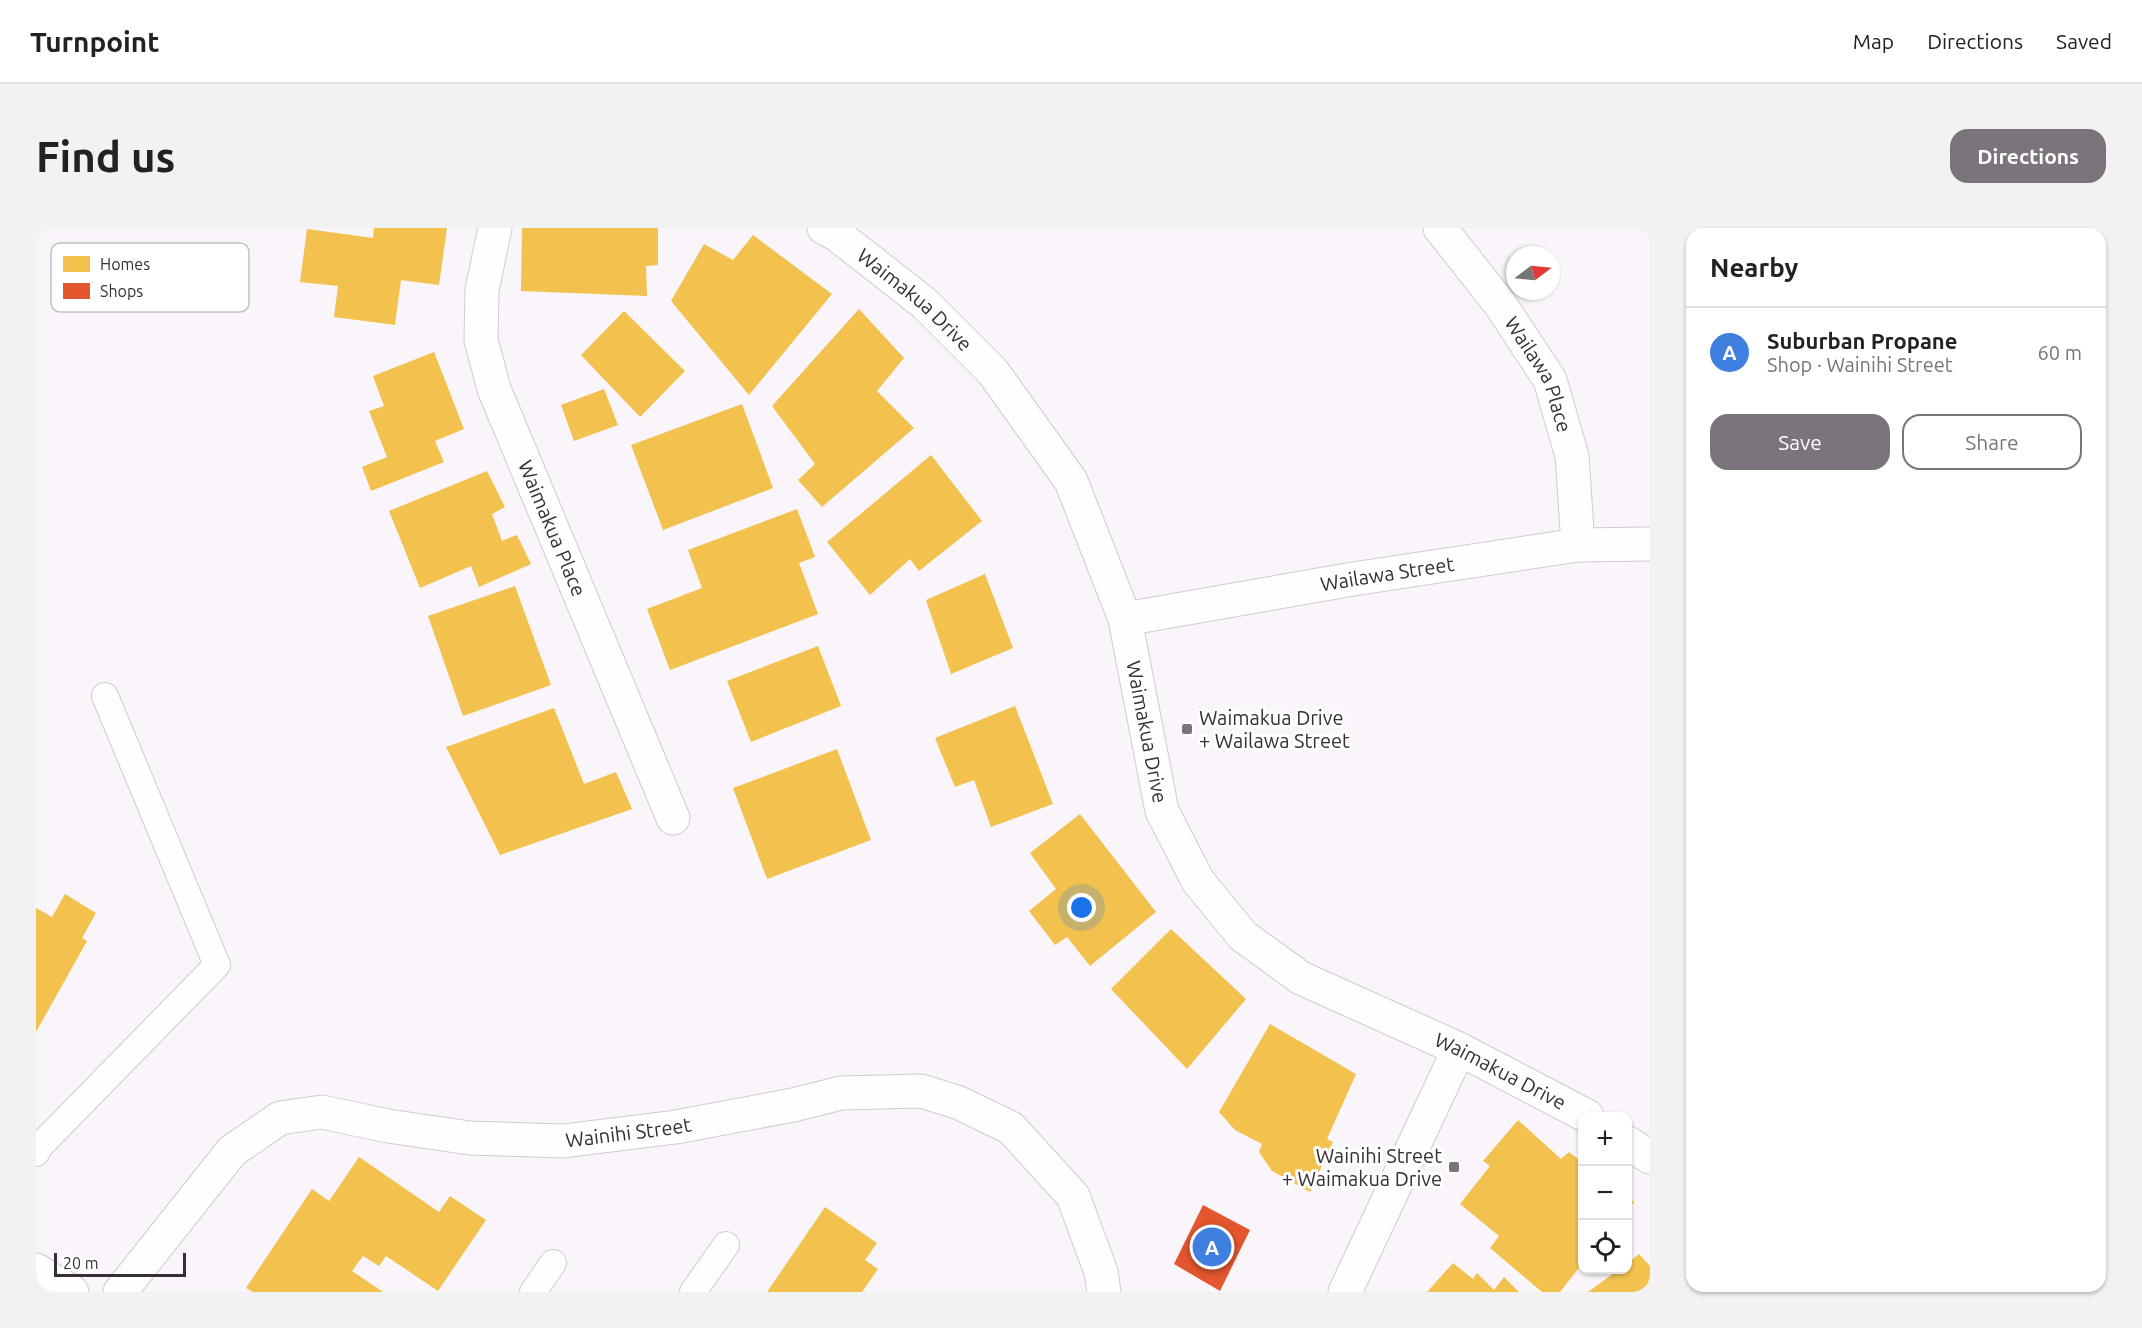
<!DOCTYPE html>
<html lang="en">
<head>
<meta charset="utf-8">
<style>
	body { margin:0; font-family:Ubuntu,sans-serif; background:#f2f2f2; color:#222 }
	.controls { position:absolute; right:18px; bottom:18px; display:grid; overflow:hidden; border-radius:12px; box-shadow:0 2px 4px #0004 }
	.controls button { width:54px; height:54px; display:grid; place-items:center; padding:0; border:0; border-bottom:2px solid #e0e0e0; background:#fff; color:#222; font:30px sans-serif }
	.compass { position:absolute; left:1470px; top:18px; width:54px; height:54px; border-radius:50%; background:#fff; box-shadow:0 2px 4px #0004; rotate:74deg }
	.scale { position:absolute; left:18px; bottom:15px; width:132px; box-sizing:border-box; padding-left:6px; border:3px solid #382e38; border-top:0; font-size:16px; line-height:21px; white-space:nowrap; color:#382e38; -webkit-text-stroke:4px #fff; paint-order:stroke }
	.you { position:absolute; left:1046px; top:680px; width:21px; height:21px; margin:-15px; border:4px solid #fff; border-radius:50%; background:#1a73e8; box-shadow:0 0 0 9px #1a73e833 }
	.badge { display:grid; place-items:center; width:39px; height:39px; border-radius:50%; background:#7c747c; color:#fff; font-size:20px; font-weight:700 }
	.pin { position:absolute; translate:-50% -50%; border:3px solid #fff; box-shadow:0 2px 6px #0006 }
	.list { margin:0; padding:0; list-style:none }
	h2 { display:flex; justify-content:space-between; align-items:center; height:78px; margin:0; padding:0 24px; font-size:26px }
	h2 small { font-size:20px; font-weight:400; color:#767676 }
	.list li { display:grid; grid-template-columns:39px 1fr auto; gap:18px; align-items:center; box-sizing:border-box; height:90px; padding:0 24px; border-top:2px solid #e0e0e0 }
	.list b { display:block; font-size:22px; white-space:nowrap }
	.list p { margin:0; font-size:20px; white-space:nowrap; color:#767676 }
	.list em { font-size:20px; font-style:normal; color:#767676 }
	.actions { display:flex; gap:12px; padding:18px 24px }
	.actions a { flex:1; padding:14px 0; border:2px solid #7c747c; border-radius:18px; text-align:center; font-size:21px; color:#7c747c }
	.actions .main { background:#7c747c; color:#fff }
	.icon { flex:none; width:33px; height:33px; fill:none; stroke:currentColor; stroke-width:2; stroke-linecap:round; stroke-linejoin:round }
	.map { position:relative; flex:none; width:1614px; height:1064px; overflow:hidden; border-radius:18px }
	header { display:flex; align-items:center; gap:36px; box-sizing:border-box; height:84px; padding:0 30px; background:#fff; border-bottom:2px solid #e0e0e0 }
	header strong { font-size:28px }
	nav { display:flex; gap:33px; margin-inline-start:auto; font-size:21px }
	.intro { display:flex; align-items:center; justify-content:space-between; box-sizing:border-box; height:144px; padding:0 36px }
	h1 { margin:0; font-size:42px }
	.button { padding:15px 27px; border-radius:18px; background:#7c747c; color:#fff; font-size:21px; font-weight:700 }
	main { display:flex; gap:36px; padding:0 36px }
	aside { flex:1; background:#fff; border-radius:18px; box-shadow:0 2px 4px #0004 }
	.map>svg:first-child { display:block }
	.homes { fill:#f2c14e }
	.shops { fill:#e4572e }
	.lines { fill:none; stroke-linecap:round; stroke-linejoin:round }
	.service-casing { stroke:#d1cad2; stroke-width:28 }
	.minor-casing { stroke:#d1cad2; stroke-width:35 }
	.tertiary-casing { stroke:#d1cad2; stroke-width:35 }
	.service { stroke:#fefefe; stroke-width:26 }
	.minor { stroke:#fefefe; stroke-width:33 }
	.tertiary { stroke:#fefefe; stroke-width:33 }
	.poi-dot { fill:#7c747c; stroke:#fff; stroke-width:2 }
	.labels { text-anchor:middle; stroke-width:6; stroke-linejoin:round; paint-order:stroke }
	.street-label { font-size:20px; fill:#382e38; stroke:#fff }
	.poi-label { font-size:20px; fill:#382e38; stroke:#fff; text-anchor:start }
	.key { fill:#fff; stroke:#c3c0c3; stroke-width:1.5 }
	.key-label { font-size:16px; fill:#382e38 }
</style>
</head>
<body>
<header>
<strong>Turnpoint</strong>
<nav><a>Map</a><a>Directions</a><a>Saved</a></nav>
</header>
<div class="intro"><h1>Find us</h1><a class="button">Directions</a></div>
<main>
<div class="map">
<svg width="1614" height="1064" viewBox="0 0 1614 1064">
	<rect width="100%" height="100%" fill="#faf5fa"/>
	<!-- homes -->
	<g class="homes">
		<path d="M338 0H411L403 57 365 52 359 97 298 89 302 58 264 54 271 1 337 10Z"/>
		<path d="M486 0H622V37L610 38 611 68 485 63Z"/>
		<path d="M717 7 796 66 713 167 635 73 668 16 697 32Z"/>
		<path d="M823 81 868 130 841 163 878 200 786 279 762 252 779 236 736 178Z"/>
		<path d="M588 83 649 143 604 189 545 127Z"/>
		<path d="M398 124 428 201 399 213 408 234 335 263 326 239 351 229 333 183 348 178 337 148Z"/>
		<path d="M568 161 582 197 538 213 525 177Z"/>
		<path d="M706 176 737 260 627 302 595 217Z"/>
		<path d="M895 227 946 293 883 343 874 331 834 367 791 314Z"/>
		<path d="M451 243 469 279 456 286 466 313 481 307 495 336 443 359 435 338 384 360 353 283Z"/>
		<path d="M761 281 779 329 763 335 782 386 634 442 611 381 666 360 652 322Z"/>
		<path d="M949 346 977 420 915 446 890 372Z"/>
		<path d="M479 358 515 457 427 488 392 388Z"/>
		<path d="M782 418 805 478 715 514 691 453Z"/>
		<path d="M979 478 1017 576 955 599 938 552 919 559 899 510Z"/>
		<path d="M518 480 548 556 580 544 596 581 464 627 410 519Z"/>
		<path d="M801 521 835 612 731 651 697 560Z"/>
		<path d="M1044 586 1120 684 1054 738 1031 709 1019 717 993 683 1020 661 994 625Z"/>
		<path d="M29 666 60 685 46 710 51 713 0 804V680L16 689Z"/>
		<path d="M1135 701 1210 771 1151 841 1075 761Z"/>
		<path d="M1234 796 1320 846 1291 911 1297 914 1274 964 1236 943 1223 924 1226 916 1199 902 1183 884Z"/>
		<path d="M1482 892 1525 931 1533 924 1546 934V1036L1524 1064H1506L1454 1020 1463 1008 1424 976 1454 938 1447 933Z"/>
		<path d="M323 929 403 984 414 968 450 992 402 1063 350 1028 343 1038 327 1028 316 1043 347 1064H217L210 1060 276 961 293 973Z"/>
		<path d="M1592 970 1598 974 1592 982Z"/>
		<path d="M789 979 841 1015 829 1032 842 1041 826 1064H731Z"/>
		<path d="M1603 1026 1614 1038V1064H1552L1582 1042H1592V1035Z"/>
		<path d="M1417 1035 1437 1051 1441 1045 1458 1062 1468 1049 1483 1064H1391Z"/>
	</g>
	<!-- shops -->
	<path class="shops" d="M1167 977 1214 1002 1184 1063 1138 1036Z"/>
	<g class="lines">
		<defs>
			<g id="service">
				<path d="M0 925 4 918 181 737 69 468"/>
				<path d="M497 1064 517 1035"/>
				<path d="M657 1064 690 1017"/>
			</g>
			<g id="minor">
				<path id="s1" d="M459 0 446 62 445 112 458 161 637 590"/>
				<path id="s2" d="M788 0 800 6 888 75 957 144 1035 253 1089 391 1126 583 1162 653 1207 708 1265 750 1423 821 1551 888"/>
				<path id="s3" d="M1404 0 1464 76 1514 152 1536 228 1542 317"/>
				<path id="s4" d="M1089 391 1317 351 1542 317 1614 316"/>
				<path d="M1592 915 1614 929"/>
			</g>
			<g id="tertiary">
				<path d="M0 1042 36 1064"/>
				<path id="s5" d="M84 1064 196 923 244 890 286 884 352 898 434 910 527 913 640 899 757 877 805 865 885 863 921 874 975 900 1037 968 1065 1044 1068 1064"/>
				<path d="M1309 1064 1423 821"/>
			</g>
		</defs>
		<!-- service casing -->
		<use href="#service" class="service-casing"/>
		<!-- minor casing -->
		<use href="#minor" class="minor-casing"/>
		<!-- tertiary casing -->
		<use href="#tertiary" class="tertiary-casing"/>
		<!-- service -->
		<use href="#service" class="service"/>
		<!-- minor -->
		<use href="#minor" class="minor"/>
		<!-- tertiary -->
		<use href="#tertiary" class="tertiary"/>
	</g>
	<!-- markers -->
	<g class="poi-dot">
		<rect x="1145" y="495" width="12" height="12" rx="3"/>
		<rect x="1412" y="933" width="12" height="12" rx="3"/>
	</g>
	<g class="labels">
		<!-- street labels -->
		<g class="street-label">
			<text dy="7" stroke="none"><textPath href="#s2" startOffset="116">Waimakua Drive</textPath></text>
			<text dy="7" stroke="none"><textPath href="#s3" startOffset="178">Wailawa Place</textPath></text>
			<text dy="7" stroke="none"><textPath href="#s1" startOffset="315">Waimakua Place</textPath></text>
			<text dy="7" stroke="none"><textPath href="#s4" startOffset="266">Wailawa Street</textPath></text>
			<text dy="7" stroke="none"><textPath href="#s2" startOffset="620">Waimakua Drive</textPath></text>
			<text dy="7" stroke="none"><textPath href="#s2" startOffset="1142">Waimakua Drive</textPath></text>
			<text dy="7" stroke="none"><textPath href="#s5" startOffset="590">Wainihi Street</textPath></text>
		</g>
		<!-- poi labels -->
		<g class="poi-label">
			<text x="1163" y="497">Waimakua Drive<tspan x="1163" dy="23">+ Wailawa Street</tspan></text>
			<text x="1406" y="935" text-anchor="end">Wainihi Street<tspan x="1406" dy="23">+ Waimakua Drive</tspan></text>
		</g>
	</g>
	<!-- legend -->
	<rect x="15" y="15" width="198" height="69" rx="9" class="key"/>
	<rect x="27" y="28" width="27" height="16" fill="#f2c14e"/>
	<rect x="27" y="55" width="27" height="16" fill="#e4572e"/>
	<g class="key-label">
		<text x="64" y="42">Homes</text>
		<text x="64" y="69">Shops</text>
	</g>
</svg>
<div class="controls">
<button>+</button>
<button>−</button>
<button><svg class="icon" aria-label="locate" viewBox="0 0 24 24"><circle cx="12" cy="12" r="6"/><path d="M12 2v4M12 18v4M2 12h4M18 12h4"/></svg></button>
</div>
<svg class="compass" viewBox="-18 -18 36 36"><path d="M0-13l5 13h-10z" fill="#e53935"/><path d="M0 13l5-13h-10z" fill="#767676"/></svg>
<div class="scale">20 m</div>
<div class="you"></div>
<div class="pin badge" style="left:1176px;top:1019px;background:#3f7fe0">A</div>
</div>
<aside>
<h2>Nearby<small></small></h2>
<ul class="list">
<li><span class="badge" style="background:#3f7fe0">A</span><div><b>Suburban Propane</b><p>Shop · Wainihi Street</p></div><em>60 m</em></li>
</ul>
<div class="actions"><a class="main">Save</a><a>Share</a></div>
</aside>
</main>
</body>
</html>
